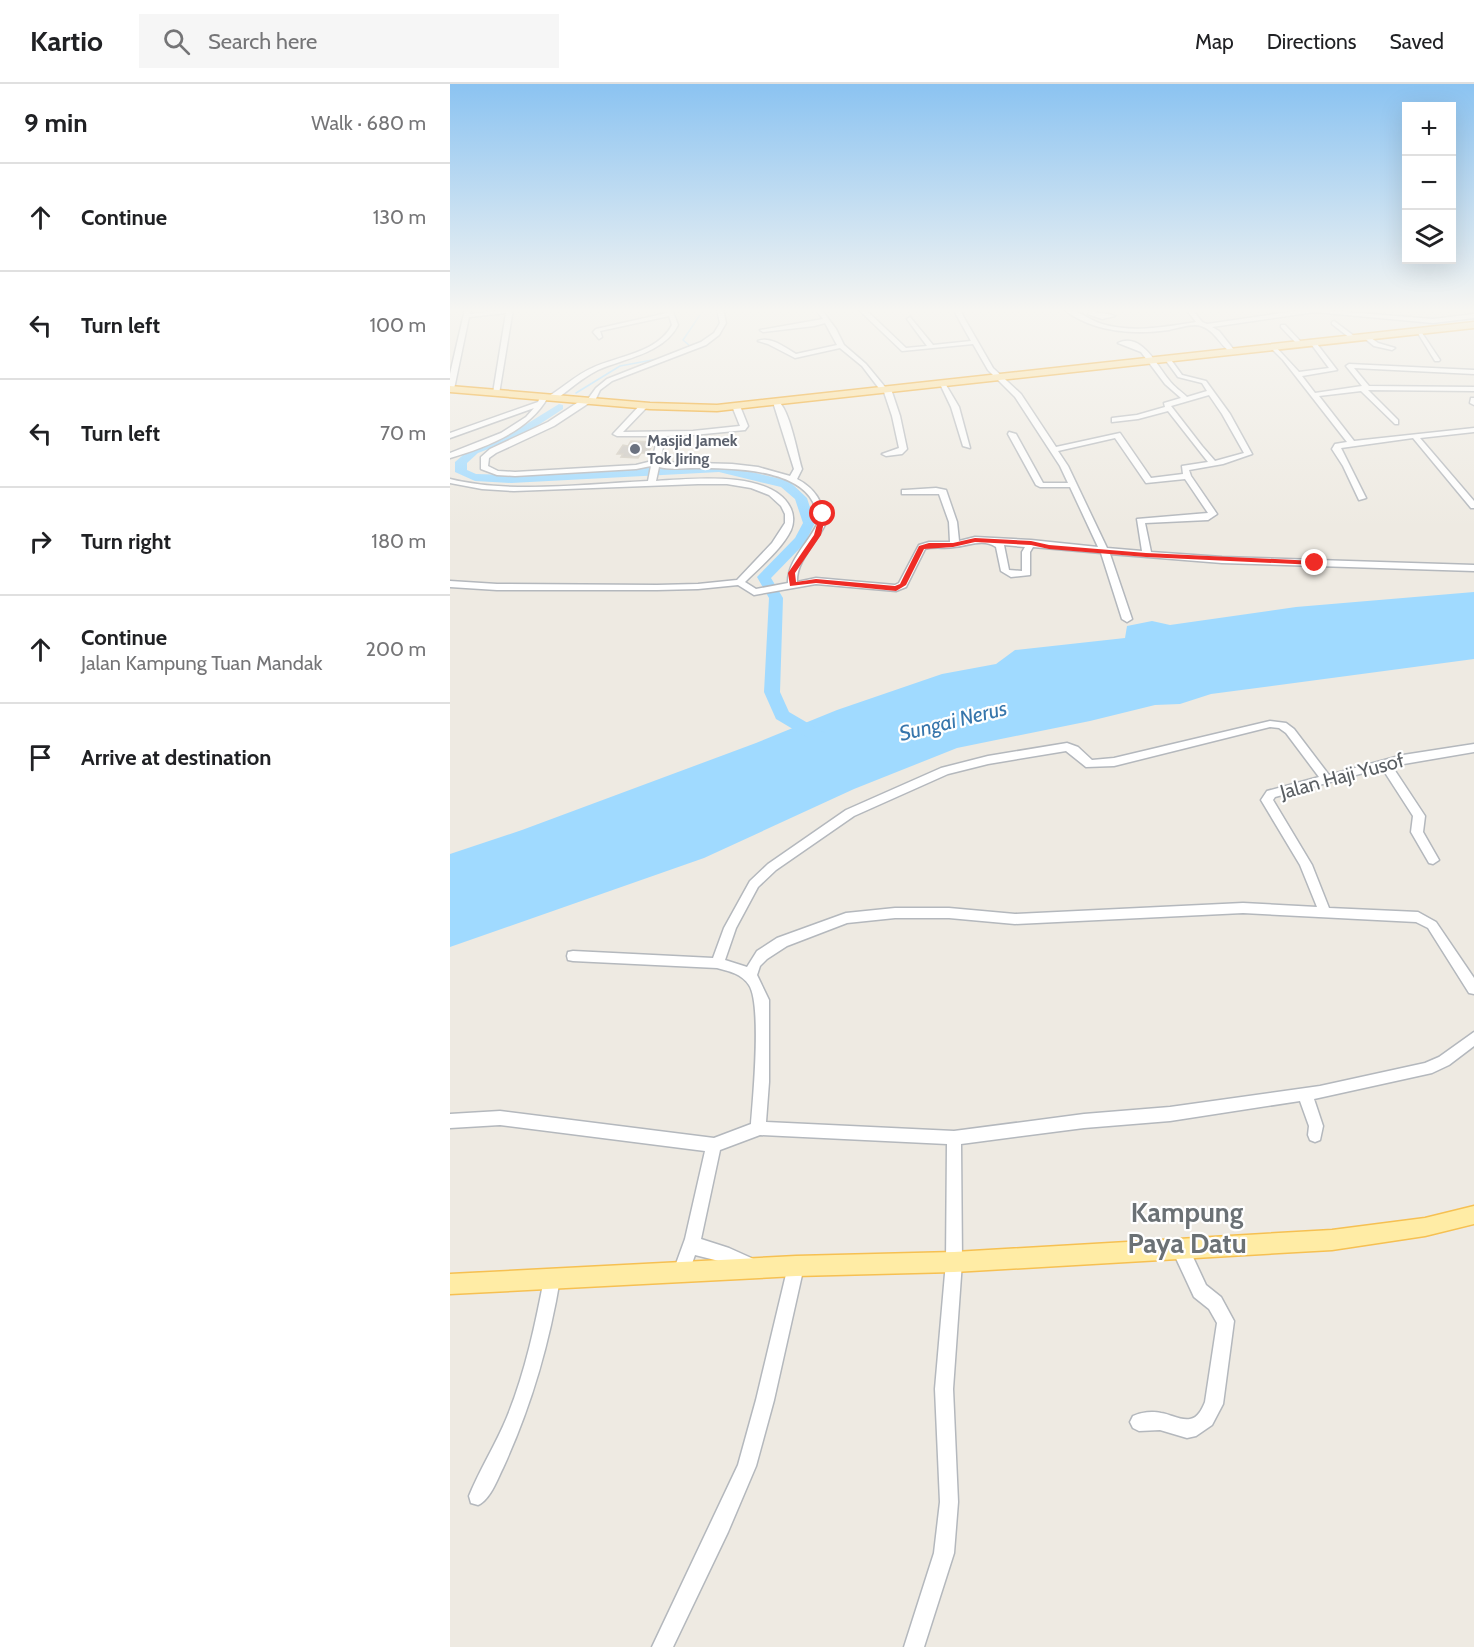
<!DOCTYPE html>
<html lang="en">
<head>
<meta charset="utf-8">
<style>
	body { margin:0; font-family:Cabin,sans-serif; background:#f6f6f6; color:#202124 }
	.controls { position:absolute; right:18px; top:18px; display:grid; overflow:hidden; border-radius:0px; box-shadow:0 6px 24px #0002 }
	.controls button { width:54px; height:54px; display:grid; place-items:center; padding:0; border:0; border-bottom:2px solid #e0e0e0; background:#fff; color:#202124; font:30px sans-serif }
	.stop { position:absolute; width:18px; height:18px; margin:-14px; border:4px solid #ef2c26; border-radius:50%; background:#fff }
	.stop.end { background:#ef2c26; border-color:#fff; box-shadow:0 2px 6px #0008 }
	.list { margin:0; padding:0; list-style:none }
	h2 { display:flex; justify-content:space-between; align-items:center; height:78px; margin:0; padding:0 24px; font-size:26px }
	h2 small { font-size:20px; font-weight:400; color:#757577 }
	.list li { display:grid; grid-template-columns:39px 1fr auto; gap:18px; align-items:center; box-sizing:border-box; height:108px; padding:0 24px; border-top:2px solid #e0e0e0 }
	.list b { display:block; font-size:22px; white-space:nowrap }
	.list p { margin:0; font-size:20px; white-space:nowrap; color:#757577 }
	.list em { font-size:20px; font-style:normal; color:#757577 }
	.icon { flex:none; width:33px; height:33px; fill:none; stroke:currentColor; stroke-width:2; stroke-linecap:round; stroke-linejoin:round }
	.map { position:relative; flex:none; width:1024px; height:1563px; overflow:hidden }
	header { display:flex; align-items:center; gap:36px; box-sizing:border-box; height:84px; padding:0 30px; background:#fff; border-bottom:2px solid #e0e0e0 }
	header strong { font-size:28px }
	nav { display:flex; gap:33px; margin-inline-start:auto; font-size:21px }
	.search { width:420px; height:54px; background:#f6f6f6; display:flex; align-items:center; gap:15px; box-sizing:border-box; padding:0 21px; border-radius:0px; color:#757577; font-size:22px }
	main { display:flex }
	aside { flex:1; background:#fff }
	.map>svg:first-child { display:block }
	.water { fill:#a0daff }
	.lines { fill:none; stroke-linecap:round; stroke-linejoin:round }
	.stream { stroke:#a0daff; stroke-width:1.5 }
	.river { fill:#a0daff; fill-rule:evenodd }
	.building { fill:#cbc7c1; stroke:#d2ccc0; stroke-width:1.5 }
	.minor-casing { stroke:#b4b8bd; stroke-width:3 }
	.major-casing { stroke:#f6c052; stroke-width:3 }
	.highway-casing { stroke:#ef9900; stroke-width:3 }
	.minor { fill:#fff; fill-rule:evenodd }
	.major { fill:#ffeca5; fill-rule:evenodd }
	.highway { fill:#ffdb87; fill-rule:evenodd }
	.route { fill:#ef2c26 }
	.worship-dot { fill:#6b7280; stroke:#fff; stroke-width:2 }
	.labels { text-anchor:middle; stroke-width:4.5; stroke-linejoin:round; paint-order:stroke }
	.far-worship-label { font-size:16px; font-weight:bold; fill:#5b616d; stroke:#fff; text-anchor:start }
	.street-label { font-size:20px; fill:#5a5f63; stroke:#fff }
	.water-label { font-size:21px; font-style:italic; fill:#3776ac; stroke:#fff }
	.near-quarter-label { font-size:27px; font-weight:bold; fill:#6b7175; stroke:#fff }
</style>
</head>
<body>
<header>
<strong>Kartio</strong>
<div class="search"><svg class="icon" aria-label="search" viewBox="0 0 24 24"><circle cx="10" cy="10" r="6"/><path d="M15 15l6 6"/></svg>Search here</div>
<nav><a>Map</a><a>Directions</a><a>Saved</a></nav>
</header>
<main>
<aside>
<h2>9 min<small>Walk · 680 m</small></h2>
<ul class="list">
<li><svg class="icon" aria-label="ahead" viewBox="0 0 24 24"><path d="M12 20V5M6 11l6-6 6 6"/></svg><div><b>Continue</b></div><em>130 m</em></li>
<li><svg class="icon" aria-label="left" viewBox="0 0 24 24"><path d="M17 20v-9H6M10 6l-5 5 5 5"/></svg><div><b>Turn left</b></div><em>100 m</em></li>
<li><svg class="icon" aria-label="left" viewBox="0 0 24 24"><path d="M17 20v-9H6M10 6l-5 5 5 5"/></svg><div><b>Turn left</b></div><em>70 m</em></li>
<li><svg class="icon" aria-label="right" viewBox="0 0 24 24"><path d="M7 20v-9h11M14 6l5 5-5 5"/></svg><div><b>Turn right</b></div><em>180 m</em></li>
<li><svg class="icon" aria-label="ahead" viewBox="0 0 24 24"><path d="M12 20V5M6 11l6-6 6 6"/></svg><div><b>Continue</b><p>Jalan Kampung Tuan Mandak</p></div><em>200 m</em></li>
<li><svg class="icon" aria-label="arrive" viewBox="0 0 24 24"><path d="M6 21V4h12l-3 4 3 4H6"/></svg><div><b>Arrive at destination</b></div></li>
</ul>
</aside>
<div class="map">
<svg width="1024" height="1563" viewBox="0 0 1024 1563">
	<rect width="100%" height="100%" fill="#eeeae2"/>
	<!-- water -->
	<path class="water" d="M1024 508V575L761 610 730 620 705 621 640 637 507 664 404 705 254 774 0 863V770L72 746 306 659 387 626 492 590 546 580 565 566 675 554 677 542 702 537 720 541 846 523Z"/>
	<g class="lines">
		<!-- stream -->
		<g class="stream">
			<path d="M235 265 240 262 233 256 250 231"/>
			<path d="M126 309 170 282 213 274"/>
		</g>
		<!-- river -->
		<path class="river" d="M109 320 113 321V325L70 353 28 369 17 379V386L26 390 61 391 269 380 339 397 357 414 365 439 355 459 321 494 333 514 330 608 339 628 375 649 377 653 375 657H363L326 635 314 608 319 514 307 493 345 454 353 439 345 415 331 403 269 388 61 399 25 397 5 388V378L20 365 62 349Z"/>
	</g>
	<!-- building -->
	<path class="building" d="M181 357 204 358 198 369H191L188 374 171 373 173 370H167L173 361 178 362Z"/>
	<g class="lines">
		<defs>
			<g id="minor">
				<path d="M15 225H21L20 230 63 225 49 310 43 309 56 229 19 233 4 305 0 307V290Z"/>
				<path d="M216 225H222L228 241C213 270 175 274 148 286 132 294 119 306 105 316H99V312C114 303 126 291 142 284 167 272 208 269 222 241L219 232 150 247 152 253 149 255 143 248 146 245 217 229Z"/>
				<path d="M267 225H273L276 239 269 251 256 261 162 297 150 306 144 319H139L104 342 46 369 39 374 38 382 48 387 65 388 186 381 202 377 208 352H167L163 350 191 320 198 322 173 348 243 347 290 342 282 322 286 320 290 322 298 342 295 346 243 351 215 352 210 378 282 380 308 383 340 392 344 385 323 318 327 316C340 325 347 369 352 385L347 395C366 405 371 417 377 436 370 456 346 475 347 498L366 494 445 501 449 499 469 461 479 458H500L499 438 489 410H452V406H455L486 404 496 406 507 438 509 457 525 453 581 456 648 463 620 403H590L586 401 558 350 559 348 566 350 593 399H618L610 382 565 313 538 286 523 260 452 267 408 225H415L456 264 477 262 457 235 460 233 483 261 521 257 503 225H509L543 284 571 310 606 363 670 349 701 394 733 390 732 382 758 378 718 327 688 335 662 338V334L687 331 715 323 714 319 731 314 715 300 691 268 668 259C692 248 707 282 719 296 724 303 731 307 737 313L757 307 752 299 728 293 714 274 715 273H719L732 291 756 297 780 330 802 370 773 380 739 386 741 392 767 430 758 436 695 439 701 468 772 473 1024 481V487L772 479 660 470 682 535 677 538 672 535 651 469 583 463 580 468V491L561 493 551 487 546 463C533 454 518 462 504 463 495 465 485 462 475 465L456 503 446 507 366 500 304 511 288 501 248 505 207 506H47L0 503V497L47 500 207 501 248 500 287 496 322 459 335 439V430L331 422 319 411 301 404 277 400H248L64 407 32 405 0 399V395C60 410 135 400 198 397L201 382 186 385 65 392 47 391 31 385V373L40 365 98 338 133 315H138L146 304 157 295 251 258 264 249 270 239ZM759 311 772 330 794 369 765 377 752 362 721 322ZM665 354 696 399 735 395 758 429 687 435 692 467 657 464 618 382 608 367ZM209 383C220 386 234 384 246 384 278 384 346 384 363 418 366 424 367 430 369 436 361 457 337 476 338 499L306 505 295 498C311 482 331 466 341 446 344 439 344 430 340 423 321 386 241 395 206 397ZM554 461 575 463 572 468V487L559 486Z"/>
				<path d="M365 225H371L386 245 394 261 416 280 435 303 441 305 450 332 457 365 452 370 436 372 432 370 449 364 442 332 434 308 431 307 412 282 390 264 345 274 318 260 308 257C321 252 334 263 346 270L387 261 375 239 364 242 313 248 310 246 373 235Z"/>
				<path d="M613 225C627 225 639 236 652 240 683 249 715 243 746 238L736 225H742L752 238 757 240 859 225 983 235 1024 230V234L983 239 865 228 762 243 769 247 784 266 785 267 782 269C770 262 766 247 751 242 743 239 728 244 719 246 683 251 643 248 613 225Z"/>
				<path d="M640 227C646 229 662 230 665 232L652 235 638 230Z"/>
				<path d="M884 237 904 252V254H900L882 240V238Z"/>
				<path d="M831 241H835L851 258V260H847L831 243Z"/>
				<path d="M966 246H970L990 276 989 277H985Z"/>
				<path d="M913 251H917L928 259 945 264 942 266 924 262 913 253Z"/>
				<path d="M860 256H864L887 286 852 292 865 309 912 302 896 282 899 280 1024 286V290L904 284 919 302 1024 303V307L918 306 948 336V340H945L911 307 869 312 904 357 1024 344V348L970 354 1024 417V424H1021L963 354 891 364 916 414 909 416 893 382 882 365 885 360 897 358 833 276 819 262 824 261 849 288 879 284 859 257Z"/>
				<path d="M492 301H496L509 323 520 364 513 362 501 323 491 302Z"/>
				<path d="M91 311 98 313C79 347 37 363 0 374V369L51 349 76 333 84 324 0 354V349L88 318Z"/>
				<path d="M1021 314H1024V321L1020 319Z"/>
				<path d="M820 637 836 639 844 645 879 691 953 671 1024 660V668L942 682 975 732 973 748 989 776 983 780 979 779 961 748 963 732 932 684 825 713 823 716 862 781 879 824 968 828 986 838 1024 894V910L1019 909 978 844 966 838 793 829 565 840 499 834H445L397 839 337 862 317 875 310 882 307 891 319 916V998L316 1038 504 1047 634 1030 720 1023 870 1002 975 979 989 973 1024 948V962L999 981 982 989 864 1015 873 1042 870 1056 865 1058 860 1056 858 1051 859 1042 850 1017 720 1037 634 1044 511 1060 512 1178 503 1305 508 1418 504 1469 474 1563H454L484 1469 490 1418 485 1305 496 1178 497 1060 310 1051 270 1066 251 1155 279 1164 308 1177 310 1183 308 1189 302 1191 277 1179 245 1171 237 1194 231 1196 225 1194 223 1188 235 1155 255 1067 50 1041 0 1044V1030L50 1027 264 1054 301 1040C303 1014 312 920 299 901 292 890 279 887 267 884L123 877 118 876 117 872 118 868 123 867 263 874 274 844 300 797 318 780 396 726 491 684 538 672 617 659 628 663 642 676 664 674ZM820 643 829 644 836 649 869 693 817 707 811 716 850 781 867 823 793 819 565 830 499 824H445L396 829 327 854 307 867 297 883 275 876 286 844 308 803 326 786 404 732 498 690 538 680 616 667 636 683 664 682Z"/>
				<path d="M730 1156 736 1158 756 1201 771 1213 784 1237 773 1320 762 1341 746 1352 737 1354 710 1346 689 1347 683 1344 680 1338 683 1332C691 1328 703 1327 711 1329 720 1330 731 1337 740 1335 748 1334 752 1325 755 1318L767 1239 759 1225 744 1213 724 1170 722 1164 724 1158Z"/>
				<path d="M346 1174 352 1176 354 1182 324 1316 306 1382 278 1448 223 1563H202L288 1381 306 1316 338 1182 340 1176Z"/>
				<path d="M102 1187 108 1189 110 1195C99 1261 81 1323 53 1384 47 1396 40 1416 28 1421L21 1419 19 1412C30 1385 46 1360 57 1333 75 1289 85 1242 94 1195L96 1189Z"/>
			</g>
			<path id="major" d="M1024 1122V1140L975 1152 882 1166 504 1188 346 1192 0 1210V1190L346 1172 504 1168 882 1146 975 1134Z"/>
			<path id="highway" d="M1024 238V244L267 327 200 325 0 308V302L200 319 267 321Z"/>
		</defs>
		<!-- minor casing -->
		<use href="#minor" class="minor-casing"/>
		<!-- major casing -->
		<use href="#major" class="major-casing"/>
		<!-- highway casing -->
		<use href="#highway" class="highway-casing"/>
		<!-- minor -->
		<use href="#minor" class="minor"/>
		<!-- major -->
		<use href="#major" class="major"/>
		<!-- highway -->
		<use href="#highway" class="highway"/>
	</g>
	<!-- sky -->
	<linearGradient id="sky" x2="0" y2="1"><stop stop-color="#8bc3f1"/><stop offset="0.51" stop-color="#f7f6f2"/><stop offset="1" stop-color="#f7f6f2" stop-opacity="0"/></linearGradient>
	<rect width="1024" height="444" fill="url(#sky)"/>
	<!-- route -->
	<path class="route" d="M370 429 376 430 371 451 345 489 346 498 366 495 445 502 450 500 469 462 479 459H503L525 454 581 457 599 461 696 469 865 477 868 479 865 481 696 473 599 465 581 461 525 458 503 463 474 465 456 501 446 507 366 499 340 502 338 489 364 451Z"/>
	<!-- markers -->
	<circle class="worship-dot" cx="185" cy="365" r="6"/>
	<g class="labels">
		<!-- far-worship labels -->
		<g class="far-worship-label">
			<text x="197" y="362">Masjid Jamek<tspan x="197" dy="18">Tok Jiring</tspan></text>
		</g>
		<!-- street labels -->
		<g class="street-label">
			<text transform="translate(892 692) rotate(-15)" y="7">Jalan Haji Yusof</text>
		</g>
		<!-- water labels -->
		<g class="water-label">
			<text transform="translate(503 637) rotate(-14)" y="7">Sungai Nerus</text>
		</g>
		<!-- near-quarter labels -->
		<g class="near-quarter-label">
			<text x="737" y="1138">Kampung<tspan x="737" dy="31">Paya Datu</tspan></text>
		</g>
	</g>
</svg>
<div class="controls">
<button>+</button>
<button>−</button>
<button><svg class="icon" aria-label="layers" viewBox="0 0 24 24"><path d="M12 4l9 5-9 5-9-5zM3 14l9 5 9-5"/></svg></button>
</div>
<div class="stop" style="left:373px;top:430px"></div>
<div class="stop end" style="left:865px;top:479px"></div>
</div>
</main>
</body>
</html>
